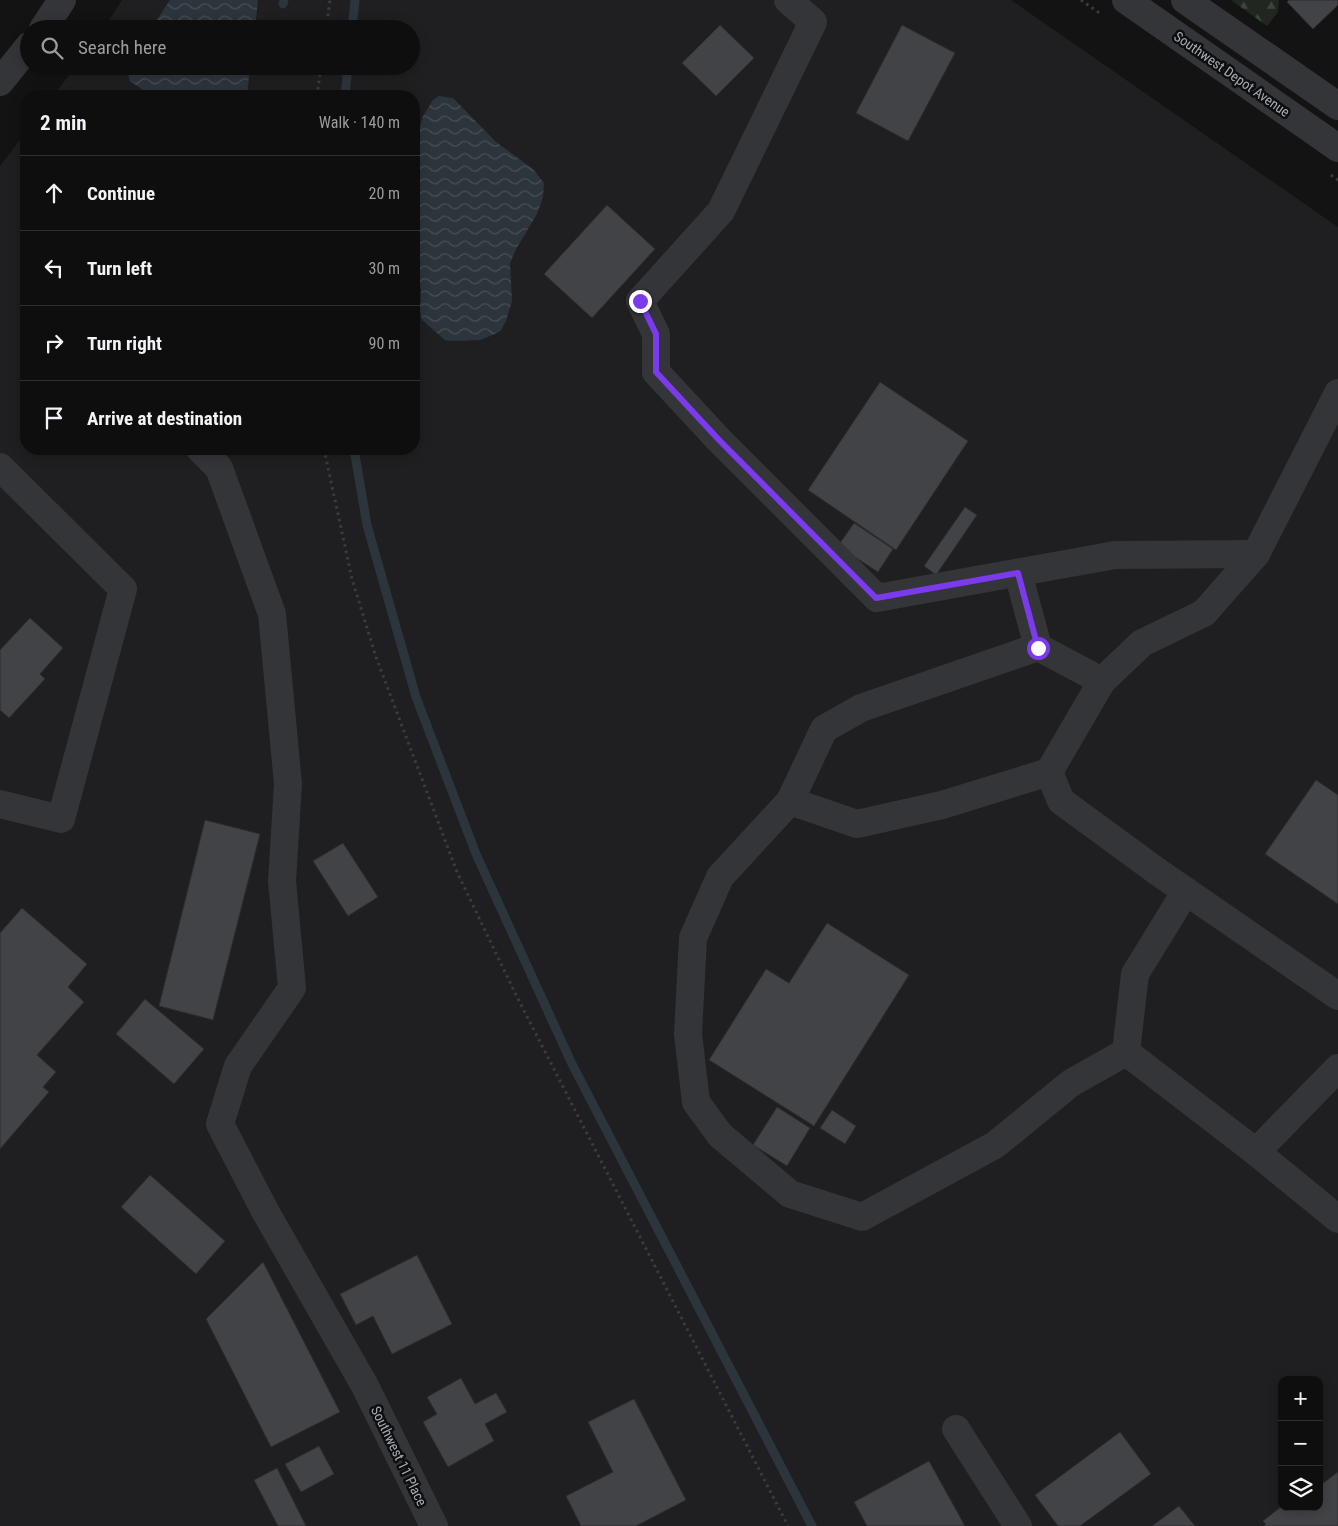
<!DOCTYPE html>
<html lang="en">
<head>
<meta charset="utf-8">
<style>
	body { margin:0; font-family:"Roboto Condensed",sans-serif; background:#1c1c1d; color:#f1f3f6 }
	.controls { position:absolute; right:15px; bottom:15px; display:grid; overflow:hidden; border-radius:10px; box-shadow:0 2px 12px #0003 }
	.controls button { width:45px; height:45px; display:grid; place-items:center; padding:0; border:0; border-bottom:1px solid #2e2e2f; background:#0e0e0f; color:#f1f3f6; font:25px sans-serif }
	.stop { position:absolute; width:15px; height:15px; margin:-11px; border:4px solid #7c3aed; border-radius:50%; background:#fff }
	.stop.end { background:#7c3aed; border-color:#fff; box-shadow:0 1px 5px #0008 }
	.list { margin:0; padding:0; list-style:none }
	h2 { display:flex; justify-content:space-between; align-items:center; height:65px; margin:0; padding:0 20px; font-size:21px }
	h2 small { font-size:16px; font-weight:400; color:#9b9c9e }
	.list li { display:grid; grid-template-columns:32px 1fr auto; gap:15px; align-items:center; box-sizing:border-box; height:75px; padding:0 20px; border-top:1px solid #2e2e2f }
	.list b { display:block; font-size:19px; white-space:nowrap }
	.list em { font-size:16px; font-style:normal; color:#9b9c9e }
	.icon { flex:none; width:28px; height:28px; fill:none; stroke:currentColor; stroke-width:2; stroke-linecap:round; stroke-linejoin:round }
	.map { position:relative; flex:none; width:1338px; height:1526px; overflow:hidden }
	.search { position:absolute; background:#0e0e0f; box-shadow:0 2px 12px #0003; left:20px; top:20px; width:400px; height:55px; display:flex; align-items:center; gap:12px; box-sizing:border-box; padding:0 18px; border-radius:28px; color:#9b9c9e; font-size:19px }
	.panel { position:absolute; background:#0e0e0f; box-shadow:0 2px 12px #0003; left:20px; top:90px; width:400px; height:365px; border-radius:20px }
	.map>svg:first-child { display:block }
	.built { fill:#1f1f21; fill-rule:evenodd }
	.forest { fill:url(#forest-firs) }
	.water { fill:url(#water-waves) }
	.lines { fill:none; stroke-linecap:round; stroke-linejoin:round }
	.stream { stroke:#2d353c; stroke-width:9 }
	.building { fill:#424347; stroke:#2d2d30 }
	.path { stroke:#3a3c40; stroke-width:3; stroke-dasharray:2.5 4; stroke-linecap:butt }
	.minor { stroke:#343539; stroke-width:28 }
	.route { stroke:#7c3aed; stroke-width:6 }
	.labels { text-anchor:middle; stroke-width:5; stroke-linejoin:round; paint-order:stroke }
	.street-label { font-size:14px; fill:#a6aab4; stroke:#0e0e0f }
</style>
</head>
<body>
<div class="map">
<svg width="1338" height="1526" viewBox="0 0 1338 1526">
	<defs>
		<pattern id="forest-firs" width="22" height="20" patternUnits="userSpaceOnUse" patternTransform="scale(1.25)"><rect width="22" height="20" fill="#202720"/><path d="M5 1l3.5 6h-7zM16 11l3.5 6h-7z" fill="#3d443e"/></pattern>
		<pattern id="water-waves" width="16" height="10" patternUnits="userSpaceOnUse" patternTransform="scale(1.25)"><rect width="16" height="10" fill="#2d353c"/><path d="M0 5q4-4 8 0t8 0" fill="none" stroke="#485056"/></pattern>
	</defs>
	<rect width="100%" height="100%" fill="#131314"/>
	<!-- built -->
	<path class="built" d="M122 0H1011L1338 227V1526H0V166L26 132V449H414V96H53L76 66H411V29H103ZM1282 1380H1319V1507H1282Z"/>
	<!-- forest -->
	<path class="forest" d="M1231 0H1279L1278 12 1267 26Z"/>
	<!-- water -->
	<g class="water">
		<path d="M170 0H258L255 29H151Z"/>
		<path d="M126 66H250L247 96H152L130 81Z"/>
		<path d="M439 96 453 98 496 142 533 169 544 183 543 197 537 214 516 249 510 263 512 301 506 321 501 330 495 334 480 340 452 341 445 340 422 320 420 311 421 290 414 254V146L423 116 433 100Z"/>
	</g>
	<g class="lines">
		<!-- stream -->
		<g class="stream">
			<path d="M283 4 284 0"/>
			<path d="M352 29 355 0"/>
			<path d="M345 96 348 66"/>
			<path d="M354 449 367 525 416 697 476 854 572 1064 812 1526"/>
		</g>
	</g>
	<!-- building -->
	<g class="building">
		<path d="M1289 0H1338V5L1313 29 1287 2Z"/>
		<path d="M720 25 754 58 716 96 682 63Z"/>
		<path d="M902 25 955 53 908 141 856 113Z"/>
		<path d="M607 205 655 249 592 318 544 274Z"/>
		<path d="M880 382 968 441 896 550 808 490Z"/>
		<path d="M965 507 977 515 936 575 924 566Z"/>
		<path d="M854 523 893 549 878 572 838 546Z"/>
		<path d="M30 618 63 648 40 674 45 679 9 718 0 710V650Z"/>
		<path d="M1316 780 1338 795V904L1265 854Z"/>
		<path d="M205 820 260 834 213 1020 159 1006Z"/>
		<path d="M343 843 378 897 348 916 313 861Z"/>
		<path d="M22 908 87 964 68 987 84 1002 37 1055 56 1072 43 1087 49 1092 0 1149V933Z"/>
		<path d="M827 923 909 975 814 1126 709 1060 766 969 789 983Z"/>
		<path d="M145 999 204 1049 174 1084 116 1034Z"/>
		<path d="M777 1107 810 1128 787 1166 753 1145Z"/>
		<path d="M832 1110 856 1126 845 1144 820 1128Z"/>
		<path d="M150 1175 225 1241 196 1274 121 1207Z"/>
		<path d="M417 1255 452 1324 392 1354 373 1316 356 1325 340 1294Z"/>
		<path d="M263 1262 340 1412 271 1447 206 1319Z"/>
		<path d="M461 1378 475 1404 496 1393 507 1412 485 1424 494 1441 448 1467 423 1422 437 1414 427 1397Z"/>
		<path d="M634 1399 686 1500 636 1526H581L566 1496 613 1472 588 1422Z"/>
		<path d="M1120 1432 1151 1474 1080 1526H1058L1035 1495Z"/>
		<path d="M319 1446 334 1474 301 1492 285 1464Z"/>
		<path d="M929 1461 965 1526H867L854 1502Z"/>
		<path d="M277 1468 306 1526H278L254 1480Z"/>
		<path d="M1338 1472V1526H1263L1266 1524 1263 1521 1282 1506 1319 1507V1486Z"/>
		<path d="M1179 1506 1195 1526H1152Z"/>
	</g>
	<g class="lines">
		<!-- path -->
		<g class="path">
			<path d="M1081 0 1101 14"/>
			<path d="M326 29 330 0"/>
			<path d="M317 96 321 66"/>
			<path d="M1331 175 1338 180"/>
			<path d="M324 449 352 579 376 657 457 872 516 995 788 1526"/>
		</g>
		<!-- minor -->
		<g class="minor">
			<path d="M788 0 813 22 721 211 640 301 656 334V372L719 440 877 598 1115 555 1256 554"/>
			<path d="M1126 0 1338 148"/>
			<path d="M1185 0 1338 106"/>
			<path d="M43 29 62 0"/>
			<path d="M0 82 29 46"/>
			<path d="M1338 393 1256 554 1204 613 1142 643 1102 681 1049 772 1061 801 1158 872 1338 996"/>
			<path d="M200 449 219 468 272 614 288 784 282 881 292 988 238 1066 220 1124 265 1211 365 1386 434 1526"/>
			<path d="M0 467 123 589 61 819 0 804"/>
			<path d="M1018 573 1038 647"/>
			<path d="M1049 772 942 805 857 824 790 801 720 877 693 938 688 1034 696 1102 720 1135 790 1194 862 1217 995 1145 1071 1083 1126 1052"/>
			<path d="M790 801 824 729 861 708 1038 647 1102 681"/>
			<path d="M1186 891 1135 974 1126 1052 1256 1152"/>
			<path d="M1338 1068 1256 1152 1338 1219"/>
			<path d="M956 1429 1018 1526"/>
		</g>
	</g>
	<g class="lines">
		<!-- route -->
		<path class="route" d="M640 301 656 334V372L719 440 876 598 1018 573 1038 648"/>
	</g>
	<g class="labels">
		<!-- street labels -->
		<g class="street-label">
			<text transform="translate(1232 74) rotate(35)" y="5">Southwest Depot Avenue</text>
			<text transform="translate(399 1456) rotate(64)" y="5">Southwest 11 Place</text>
		</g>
	</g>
</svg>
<div class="controls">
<button>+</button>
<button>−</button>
<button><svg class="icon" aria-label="layers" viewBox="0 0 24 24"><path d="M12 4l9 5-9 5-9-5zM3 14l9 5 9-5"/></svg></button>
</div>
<div class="stop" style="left:1038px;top:648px"></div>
<div class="stop end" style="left:640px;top:301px"></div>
<div class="search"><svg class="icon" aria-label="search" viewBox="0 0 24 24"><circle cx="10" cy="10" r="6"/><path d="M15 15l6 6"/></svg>Search here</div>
<section class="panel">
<h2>2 min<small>Walk · 140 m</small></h2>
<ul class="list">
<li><svg class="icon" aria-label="ahead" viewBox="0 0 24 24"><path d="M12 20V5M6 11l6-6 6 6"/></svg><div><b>Continue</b></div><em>20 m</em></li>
<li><svg class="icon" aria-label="left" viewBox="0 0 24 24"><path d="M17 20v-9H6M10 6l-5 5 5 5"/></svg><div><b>Turn left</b></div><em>30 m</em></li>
<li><svg class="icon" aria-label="right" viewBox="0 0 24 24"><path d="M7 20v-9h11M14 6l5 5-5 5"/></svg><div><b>Turn right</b></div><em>90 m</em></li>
<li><svg class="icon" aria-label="arrive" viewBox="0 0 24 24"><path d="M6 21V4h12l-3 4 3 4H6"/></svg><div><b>Arrive at destination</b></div></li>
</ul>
</section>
</div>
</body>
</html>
